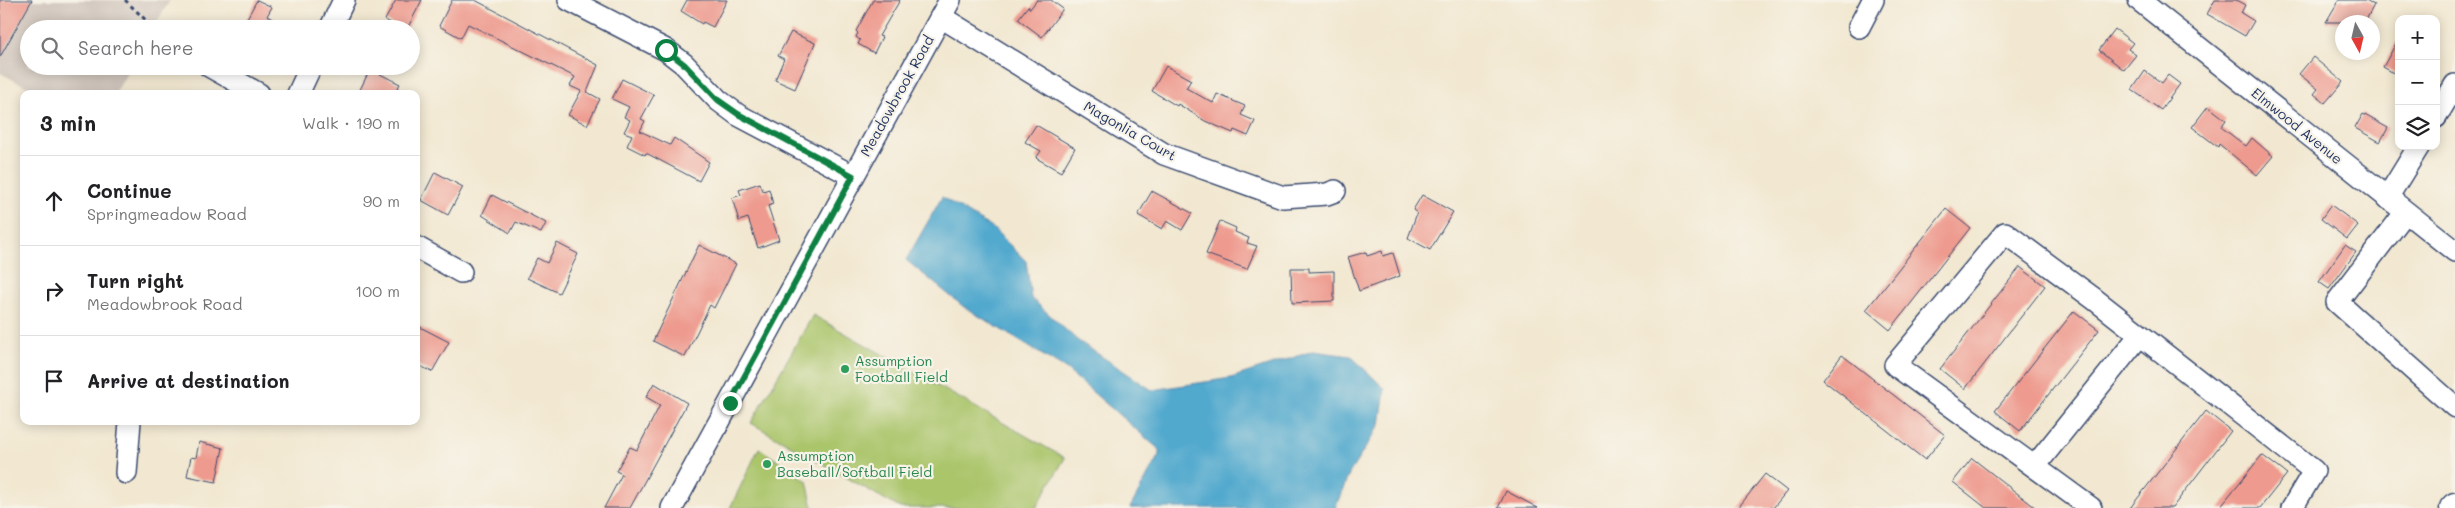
<!DOCTYPE html>
<html lang="en">
<head>
<meta charset="utf-8">
<style>
	body { margin:0; font-family:Mali,sans-serif; background:#f6f6f6; color:#202124 }
	.controls { position:absolute; right:15px; top:15px; display:grid; overflow:hidden; border-radius:10px; box-shadow:0 2px 12px #0003 }
	.controls button { width:45px; height:45px; display:grid; place-items:center; padding:0; border:0; border-bottom:1px solid #e0e0e0; background:#fff; color:#202124; font:25px sans-serif }
	.compass { position:absolute; left:2335px; top:15px; width:45px; height:45px; border-radius:50%; background:#fff; box-shadow:0 2px 12px #0003; rotate:172deg }
	.stop { position:absolute; width:15px; height:15px; margin:-11px; border:4px solid #0b8043; border-radius:50%; background:#fff }
	.stop.end { background:#0b8043; border-color:#fff; box-shadow:0 1px 5px #0008 }
	.list { margin:0; padding:0; list-style:none }
	h2 { display:flex; justify-content:space-between; align-items:center; height:65px; margin:0; padding:0 20px; font-size:21px }
	h2 small { font-size:16px; font-weight:400; color:#757577 }
	.list li { display:grid; grid-template-columns:32px 1fr auto; gap:15px; align-items:center; box-sizing:border-box; height:90px; padding:0 20px; border-top:1px solid #e0e0e0 }
	.list b { display:block; font-size:19px; white-space:nowrap }
	.list p { margin:0; font-size:16px; white-space:nowrap; color:#757577 }
	.list em { font-size:16px; font-style:normal; color:#757577 }
	.icon { flex:none; width:28px; height:28px; fill:none; stroke:currentColor; stroke-width:2; stroke-linecap:round; stroke-linejoin:round }
	.map { position:relative; flex:none; width:2455px; height:508px; overflow:hidden }
	.search { position:absolute; background:#fff; box-shadow:0 2px 12px #0003; left:20px; top:20px; width:400px; height:55px; display:flex; align-items:center; gap:12px; box-sizing:border-box; padding:0 18px; border-radius:28px; color:#757577; font-size:19px }
	.panel { position:absolute; background:#fff; box-shadow:0 2px 12px #0003; left:20px; top:90px; width:400px; height:335px; border-radius:10px }
	.map>svg:first-child { display:block }
	.industrial { fill:#cec2b9 }
	.green { fill:#aac56b; stroke:#627a64 }
	.water { fill:#51a9ce; stroke:#366c96 }
	.building { fill:#ee9a8e }
	.lines { fill:none; stroke-linecap:round; stroke-linejoin:round }
	.minor-casing { stroke:#3b4b6f; stroke-width:24 }
	.major-casing { stroke:#3b4b6f; stroke-width:29 }
	.path { stroke:#3b4b6f; stroke-width:3; stroke-dasharray:4 4; stroke-linecap:butt }
	.minor { stroke:#fff; stroke-width:21 }
	.major { stroke:#fff; stroke-width:26 }
	.route { stroke:#0b8043; stroke-width:6 }
	.leisure-dot { fill:#2e9e5b; stroke:#f7f3e8; stroke-width:2 }
	.labels { text-anchor:middle; stroke-width:4.5; stroke-linejoin:round; paint-order:stroke }
	.street-label { font-size:14px; fill:#1b2f5e; stroke:#f7f3e8 }
	.leisure-label { font-size:14px; fill:#27864d; stroke:#f7f3e8; text-anchor:start }
</style>
</head>
<body>
<div class="map">
<svg width="2455" height="508" viewBox="0 0 2455 508">
	<rect width="100%" height="100%" fill="#f7f3e8"/>
	<filter id="ink" filterUnits="userSpaceOnUse"><feTurbulence type="fractalNoise" baseFrequency=".02" numOctaves="2"/><feDisplacementMap in="SourceGraphic" scale="10" xChannelSelector="R" yChannelSelector="G"/><feConvolveMatrix kernelMatrix="1 2 1 2 8 2 1 2 1" color-interpolation-filters="sRGB"/></filter>
	<filter id="wash" filterUnits="userSpaceOnUse"><feTurbulence type="fractalNoise" baseFrequency=".0096" numOctaves="4" result="noise"/><feDisplacementMap in="SourceGraphic" scale="20" xChannelSelector="R" yChannelSelector="G"/><feGaussianBlur stdDeviation="1.12" result="paint"/><feColorMatrix in="noise" values="0 0 0 0 0 0 0 0 0 0 0 0 0 0 0 0 0 1.4 0 .05"/><feComposite in="paint" operator="in"/></filter>
	<g filter="url(#wash)">
		<rect width="100%" height="100%" fill="#f2e8d1"/>
		<!-- industrial -->
		<path class="industrial" d="M0 0H170L153 29H29V66H131L115 94H41L0 73Z"/>
		<!-- green -->
		<g class="green">
			<path d="M813 315 1065 458 1036 508H900L751 423Z"/>
			<path d="M759 448 807 481 813 508H730Z"/>
		</g>
		<!-- water -->
		<path class="water" d="M942 197 994 229 1026 261 1031 298 1077 340 1152 390 1231 378 1313 351 1351 356 1385 389 1380 425 1350 472 1335 508H1130L1161 451 1067 370 964 307 906 260Z"/>
		<g id="blocks">
			<!-- building -->
			<g class="building">
				<path d="M0 0H32L0 57Z"/>
				<path d="M257 0 272 7 267 16 290 29H241Z"/>
				<path d="M396 0H422L407 29H402L385 20Z"/>
				<path d="M452 0H475L598 65 587 92 600 99 587 125 568 115 581 91 570 86 575 77 468 24 461 38 439 26Z"/>
				<path d="M687 0H727L713 27 703 22 702 24 681 11Z"/>
				<path d="M873 0H900L879 36 882 37 874 53 858 44 860 40 856 37 858 33 856 31Z"/>
				<path d="M1037 0H1051L1063 9 1042 37 1018 19 1028 6 1030 9Z"/>
				<path d="M2215 0H2236L2245 5 2241 13 2254 21 2245 36 2207 14Z"/>
				<path d="M2339 0H2366L2374 5 2365 22H2326Z"/>
				<path d="M2115 29 2133 43 2128 49 2136 55 2124 70 2099 50Z"/>
				<path d="M791 32 815 43 795 89 775 80 784 59 778 56Z"/>
				<path d="M2399 38V76L2383 67Z"/>
				<path d="M2313 57 2343 82 2325 103 2314 94 2318 89 2299 74Z"/>
				<path d="M1166 66 1191 80 1186 88 1213 103 1217 94 1245 106 1241 115 1255 121 1248 136 1234 130 1233 133 1205 121 1178 104 1177 106 1152 91Z"/>
				<path d="M370 69 400 84 394 94H358Z"/>
				<path d="M2145 71 2162 83 2168 75 2180 84 2161 110 2132 90Z"/>
				<path d="M622 79 654 95 641 119 645 121 640 131 670 145 674 138 709 162 699 181 646 153 645 155 627 146 632 135 624 132 630 120 624 117 629 107 612 99Z"/>
				<path d="M2208 106 2226 120 2221 127 2246 146 2252 138 2273 156 2257 175 2219 144 2218 147 2192 127Z"/>
				<path d="M2363 114 2388 128 2380 142 2355 128Z"/>
				<path d="M1036 125 1075 148 1061 172 1036 158 1041 151 1025 142Z"/>
				<path d="M435 172 463 187 448 215 421 200Z"/>
				<path d="M760 183 763 191 769 189 773 204 768 206 779 240 758 248 748 218 739 221 732 198 741 195 739 190Z"/>
				<path d="M1152 191 1192 213 1182 230 1167 221 1162 229 1138 215Z"/>
				<path d="M492 195 546 223 541 233 516 222 510 233 482 215Z"/>
				<path d="M1422 195 1453 212 1430 250 1408 238 1417 213 1413 210Z"/>
				<path d="M2331 205 2358 225 2347 239 2321 219Z"/>
				<path d="M1946 209 1970 228 1890 330 1866 310Z"/>
				<path d="M1220 221 1236 228 1235 232 1249 238 1247 243 1257 246 1247 269 1206 254Z"/>
				<path d="M557 243 578 254 559 293 527 278 537 258 547 263Z"/>
				<path d="M699 245 736 264 714 308 710 305 685 357 653 341Z"/>
				<path d="M2345 245 2356 252 2329 289 2319 282Z"/>
				<path d="M1382 251 1383 256 1393 253 1400 276 1359 291 1348 257 1366 252 1367 256Z"/>
				<path d="M2020 267 2045 286 1965 389 1940 369Z"/>
				<path d="M1291 268H1309V272L1334 271V301L1292 303Z"/>
				<path d="M2074 311 2099 330 2020 431 1995 411Z"/>
				<path d="M416 325 449 342 432 372 416 364Z"/>
				<path d="M1842 355 1945 435 1925 460 1823 380Z"/>
				<path d="M654 383 687 403 630 508H604L622 474 616 471 630 447 637 450 660 405 646 397Z"/>
				<path d="M2206 411 2231 431 2172 508H2130Z"/>
				<path d="M199 442 223 448 216 482 187 476 191 457 196 458Z"/>
				<path d="M2262 455 2287 474 2260 508H2219Z"/>
				<path d="M1972 458 2036 508H1986L1953 482Z"/>
				<path d="M1765 474 1787 491 1773 508H1738Z"/>
				<path d="M1506 491 1538 508H1498Z"/>
			</g>
		</g>
	</g>
	<g filter="url(#ink)">
		<use href="#blocks" fill-opacity="0" stroke="#3b4b6f" stroke-width="1"/>
		<g class="lines">
			<defs>
				<g id="minor">
					<path d="M569 0 666 50 684 64 718 100 738 115 853 176"/>
					<path d="M2139 0 2455 251"/>
					<path d="M941 17 1164 154 1283 197 1327 194 1335 191"/>
					<path d="M1859 27 1873 0"/>
					<path d="M330 29 344 0"/>
					<path d="M209 66 259 94"/>
					<path d="M298 94 311 66"/>
					<path d="M2436 117 2455 85"/>
					<path d="M2387 198 2419 146"/>
					<path d="M2405 213 2337 302 2455 407"/>
					<path d="M416 247 461 272"/>
					<path d="M2035 466 2140 335"/>
					<path d="M126 473 130 421"/>
					<path d="M672 508 950 0"/>
					<path d="M2091 508 1895 365 2005 233 2093 298 2314 471 2292 508"/>
				</g>
				<path id="major" d="M2453 508 2455 506"/>
			</defs>
			<!-- minor casing -->
			<use href="#minor" class="minor-casing"/>
			<!-- major casing -->
			<use href="#major" class="major-casing"/>
			<!-- path -->
			<path class="path" d="M125 0 155 29"/>
			<!-- minor -->
			<use href="#minor" class="minor"/>
			<!-- major -->
			<use href="#major" class="major"/>
		</g>
	</g>
	<g class="lines" filter="url(#ink)">
		<!-- route -->
		<path class="route" d="M666 50 684 64 718 100 738 114 853 176 730 403"/>
	</g>
	<!-- markers -->
	<g class="leisure-dot">
		<circle cx="845" cy="369" r="5"/>
		<circle cx="767" cy="464" r="5"/>
	</g>
	<g class="labels">
		<!-- street labels -->
		<g class="street-label">
			<text transform="translate(897 96) rotate(-61)" y="5">Meadowbrook Road</text>
			<text transform="translate(2297 126) rotate(39)" y="5">Elmwood Avenue</text>
			<text transform="translate(1130 131) rotate(30)" y="5">Magonlia Court</text>
		</g>
		<!-- leisure labels -->
		<g class="leisure-label">
			<text x="855" y="366">Assumption<tspan x="855" dy="16">Football Field</tspan></text>
			<text x="777" y="461">Assumption<tspan x="777" dy="16">Baseball/Softball Field</tspan></text>
		</g>
	</g>
</svg>
<div class="controls">
<button>+</button>
<button>−</button>
<button><svg class="icon" aria-label="layers" viewBox="0 0 24 24"><path d="M12 4l9 5-9 5-9-5zM3 14l9 5 9-5"/></svg></button>
</div>
<svg class="compass" viewBox="-18 -18 36 36"><path d="M0-13l5 13h-10z" fill="#e53935"/><path d="M0 13l5-13h-10z" fill="#757577"/></svg>
<div class="stop" style="left:666px;top:50px"></div>
<div class="stop end" style="left:730px;top:403px"></div>
<div class="search"><svg class="icon" aria-label="search" viewBox="0 0 24 24"><circle cx="10" cy="10" r="6"/><path d="M15 15l6 6"/></svg>Search here</div>
<section class="panel">
<h2>3 min<small>Walk · 190 m</small></h2>
<ul class="list">
<li><svg class="icon" aria-label="ahead" viewBox="0 0 24 24"><path d="M12 20V5M6 11l6-6 6 6"/></svg><div><b>Continue</b><p>Springmeadow Road</p></div><em>90 m</em></li>
<li><svg class="icon" aria-label="right" viewBox="0 0 24 24"><path d="M7 20v-9h11M14 6l5 5-5 5"/></svg><div><b>Turn right</b><p>Meadowbrook Road</p></div><em>100 m</em></li>
<li><svg class="icon" aria-label="arrive" viewBox="0 0 24 24"><path d="M6 21V4h12l-3 4 3 4H6"/></svg><div><b>Arrive at destination</b></div></li>
</ul>
</section>
</div>
</body>
</html>
